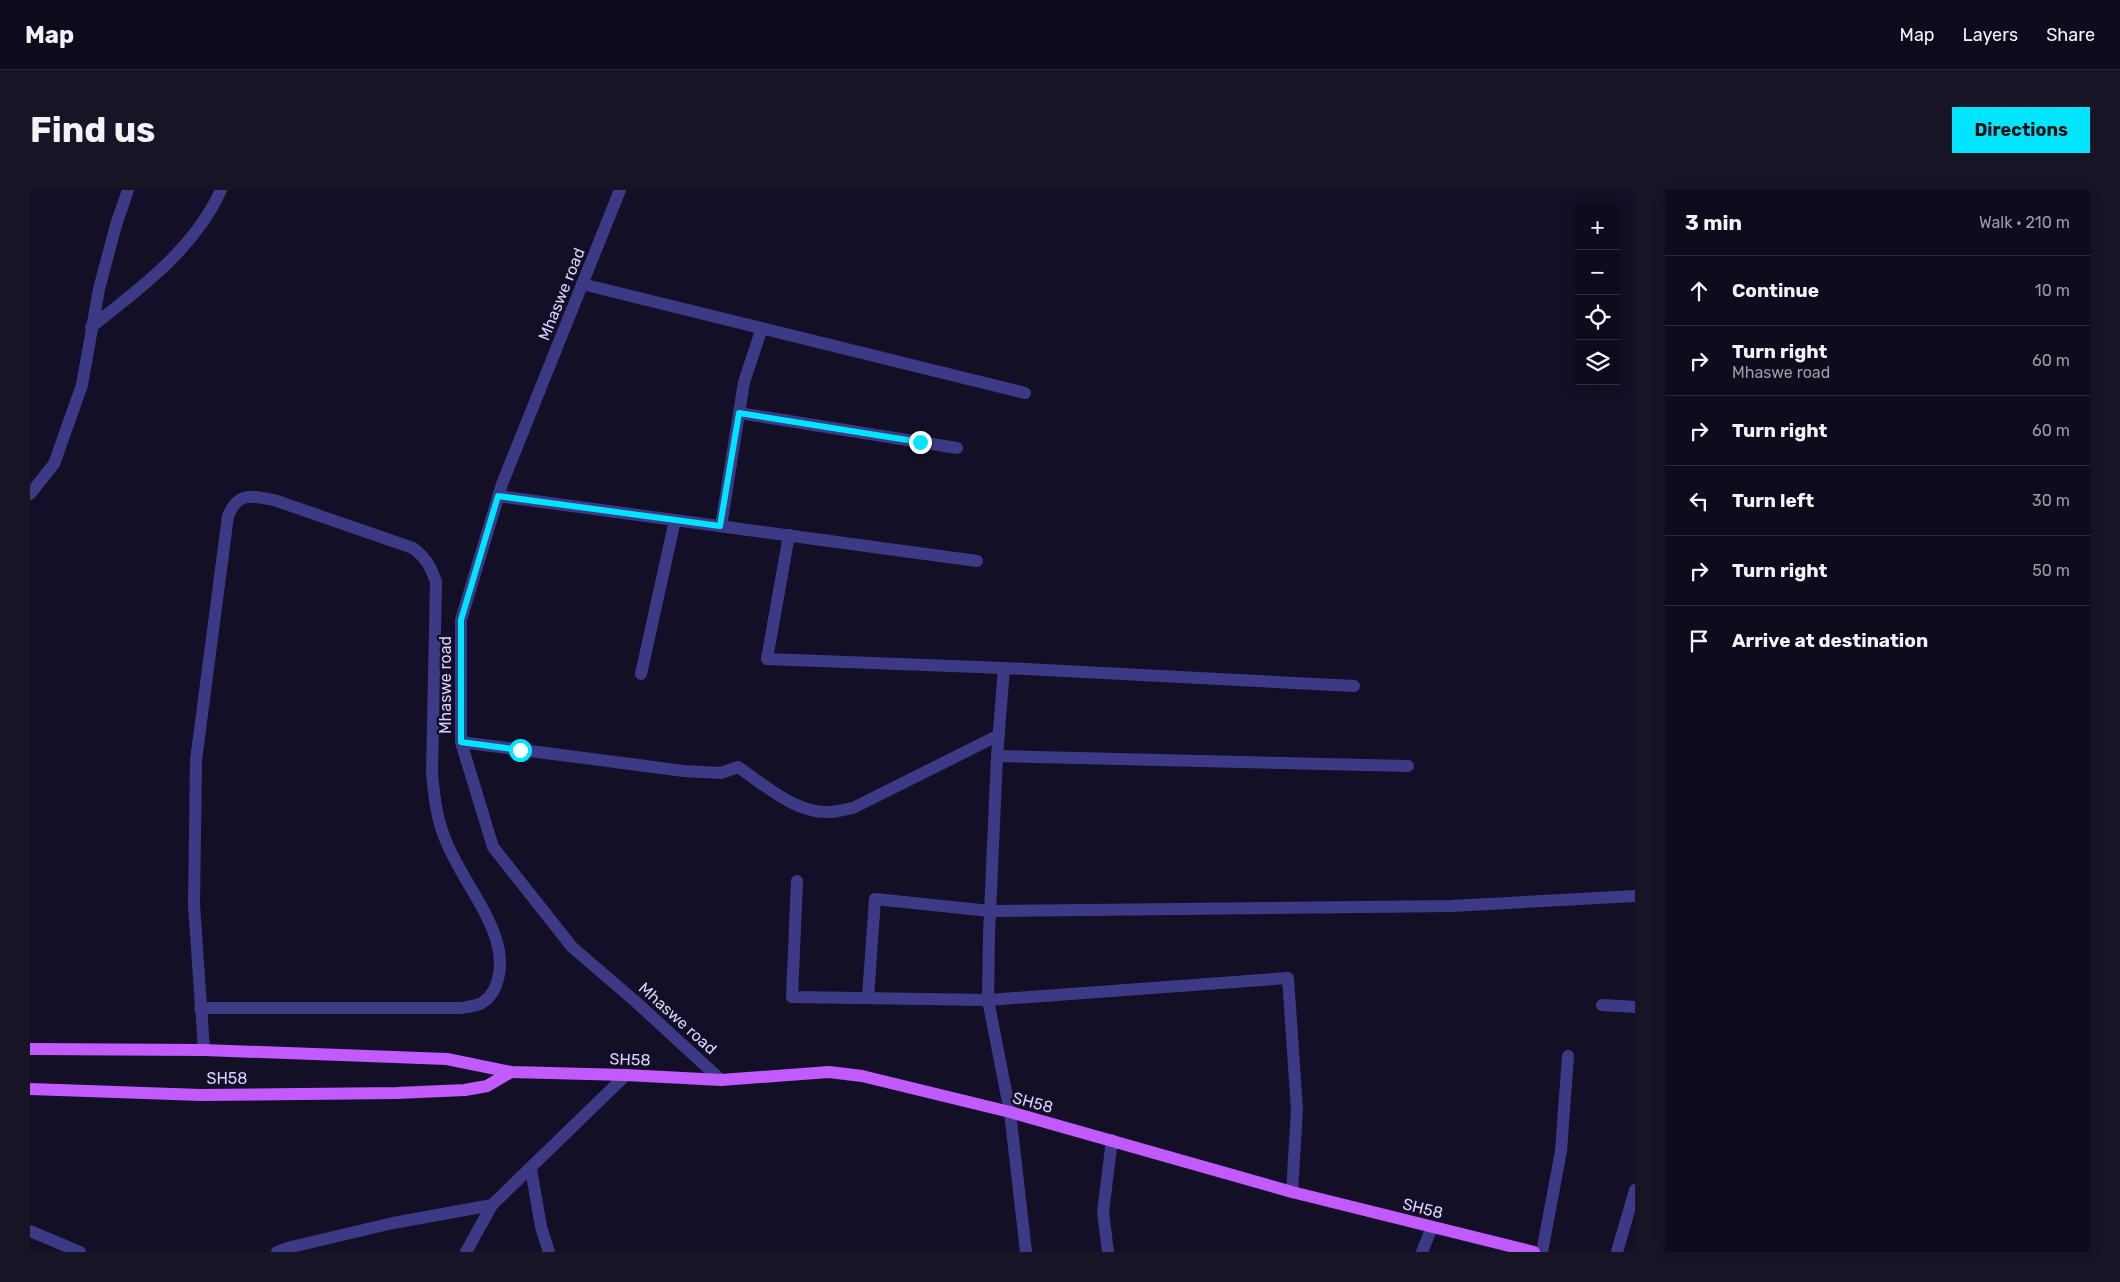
<!DOCTYPE html>
<html lang="en">
<head>
<meta charset="utf-8">
<style>
	body { margin:0; font-family:Rubik,sans-serif; background:#171425; color:#f1f3f6 }
	.controls { position:absolute; right:15px; top:15px; display:grid; overflow:hidden; border-radius:0px; box-shadow:0 2px 12px #0003 }
	.controls button { width:45px; height:45px; display:grid; place-items:center; padding:0; border:0; border-bottom:1px solid #2e2b3b; background:#0e0b1c; color:#f1f3f6; font:25px sans-serif }
	.stop { position:absolute; width:15px; height:15px; margin:-11px; border:4px solid #00e5ff; border-radius:50%; background:#fff }
	.stop.end { background:#00e5ff; border-color:#fff; box-shadow:0 1px 5px #0008 }
	.list { margin:0; padding:0; list-style:none }
	h2 { display:flex; justify-content:space-between; align-items:center; height:65px; margin:0; padding:0 20px; font-size:21px }
	h2 small { font-size:16px; font-weight:400; color:#9b9ba3 }
	.list li { display:grid; grid-template-columns:32px 1fr auto; gap:15px; align-items:center; box-sizing:border-box; height:70px; padding:0 20px; border-top:1px solid #2e2b3b }
	.list b { display:block; font-size:19px; white-space:nowrap }
	.list p { margin:0; font-size:16px; white-space:nowrap; color:#9b9ba3 }
	.list em { font-size:16px; font-style:normal; color:#9b9ba3 }
	.icon { flex:none; width:28px; height:28px; fill:none; stroke:currentColor; stroke-width:2; stroke-linecap:round; stroke-linejoin:round }
	.map { position:relative; flex:none; width:1605px; height:1062px; overflow:hidden; border-radius:0px }
	header { display:flex; align-items:center; gap:30px; box-sizing:border-box; height:70px; padding:0 25px; background:#0e0b1c; border-bottom:1px solid #2e2b3b }
	header strong { font-size:24px }
	nav { display:flex; gap:28px; margin-inline-start:auto; font-size:18px }
	.intro { display:flex; align-items:center; justify-content:space-between; box-sizing:border-box; height:120px; padding:0 30px }
	h1 { margin:0; font-size:35px }
	.button { padding:12px 22px; border-radius:0px; background:#00e5ff; color:#111; font-size:18px; font-weight:700 }
	main { display:flex; gap:30px; padding:0 30px }
	aside { flex:1; background:#0e0b1c; border-radius:0px; box-shadow:0 2px 12px #0003 }
	.map>svg:first-child { display:block }
	.lines { fill:none; stroke-linecap:round; stroke-linejoin:round }
	.minor { stroke:#3d3a85; stroke-width:12 }
	.major { stroke:#c25bff; stroke-width:12 }
	.route { stroke:#00e5ff; stroke-width:6 }
	.labels { text-anchor:middle; stroke-width:5; stroke-linejoin:round; paint-order:stroke }
	.street-label { font-size:16px; fill:#d9d4ff; stroke:#130f26 }
</style>
</head>
<body>
<header>
<strong>Map</strong>
<nav><a>Map</a><a>Layers</a><a>Share</a></nav>
</header>
<div class="intro"><h1>Find us</h1><a class="button">Directions</a></div>
<main>
<div class="map">
<svg width="1605" height="1062" viewBox="0 0 1605 1062">
	<rect width="100%" height="100%" fill="#130f26"/>
	<g class="lines">
		<!-- minor -->
		<g class="minor">
			<path d="M590 0 472 294 431 430V552L463 657 542 757 606 812 691 890"/>
			<path d="M552 94 995 203"/>
			<path d="M61 137C110 99 165 58 191 0"/>
			<path d="M709 223 927 258"/>
			<path d="M0 304 24 274 52 195 69 99 86 35 98 0"/>
			<path d="M468 306 947 371"/>
			<path d="M691 336 714 192 732 138"/>
			<path d="M759 345 737 469 974 478 1324 496"/>
			<path d="M974 478 967 566 959 745 958 810 980 922 996 1062"/>
			<path d="M611 484 645 330"/>
			<path d="M431 552 654 581 691 583 708 577C735 595 766 624 800 622 808 622 816 619 823 618L969 545"/>
			<path d="M967 566 1378 576"/>
			<path d="M767 691 762 807 958 810 1258 788 1267 920 1262 1002"/>
			<path d="M838 807 845 709 960 721 1422 716 1605 706"/>
			<path d="M1572 815 1605 817"/>
			<path d="M170 818H431C437 817 444 816 450 814 472 802 473 770 466 749 454 712 427 682 414 646 406 626 404 604 402 583L406 392C401 377 396 368 383 358L244 310C222 306 208 301 198 326L166 570 164 715 174 860"/>
			<path d="M501 979 511 1037 519 1062"/>
			<path d="M0 1041 50 1062"/>
			<path d="M247 1062 261 1057 363 1033 462 1015"/>
			<path d="M436 1062 462 1015 596 885"/>
			<path d="M1078 1062 1073 1022 1082 950"/>
			<path d="M1392 1062 1402 1037"/>
			<path d="M1512 1062 1531 961 1538 866"/>
			<path d="M1587 1062 1605 1000"/>
		</g>
		<!-- major -->
		<g class="major">
			<path d="M0 859 174 860 417 869 481 882 596 885 691 890 799 882 832 886 980 922 1262 1002 1504 1062"/>
			<path d="M0 899 171 905 367 903 435 900 457 896 481 882"/>
		</g>
	</g>
	<g class="lines">
		<!-- route -->
		<path class="route" d="M490 560 431 552V430L468 306 690 336 709 223 890 252"/>
	</g>
	<g class="labels">
		<!-- street labels -->
		<g class="street-label">
			<text transform="translate(531 104) rotate(-68)" y="6">Mhaswe road</text>
			<text transform="translate(415 495) rotate(-90)" y="6">Mhaswe road</text>
			<text transform="translate(648 828) rotate(42)" y="6">Mhaswe road</text>
			<text transform="translate(600 869) rotate(2)" y="6">SH58</text>
			<text x="197" y="894">SH58</text>
			<text transform="translate(1003 912) rotate(15)" y="6">SH58</text>
			<text transform="translate(1393 1018) rotate(14)" y="6">SH58</text>
		</g>
	</g>
</svg>
<div class="controls">
<button>+</button>
<button>−</button>
<button><svg class="icon" aria-label="locate" viewBox="0 0 24 24"><circle cx="12" cy="12" r="6"/><path d="M12 2v4M12 18v4M2 12h4M18 12h4"/></svg></button>
<button><svg class="icon" aria-label="layers" viewBox="0 0 24 24"><path d="M12 4l9 5-9 5-9-5zM3 14l9 5 9-5"/></svg></button>
</div>
<div class="stop" style="left:490px;top:560px"></div>
<div class="stop end" style="left:890px;top:252px"></div>
</div>
<aside>
<h2>3 min<small>Walk · 210 m</small></h2>
<ul class="list">
<li><svg class="icon" aria-label="ahead" viewBox="0 0 24 24"><path d="M12 20V5M6 11l6-6 6 6"/></svg><div><b>Continue</b></div><em>10 m</em></li>
<li><svg class="icon" aria-label="right" viewBox="0 0 24 24"><path d="M7 20v-9h11M14 6l5 5-5 5"/></svg><div><b>Turn right</b><p>Mhaswe road</p></div><em>60 m</em></li>
<li><svg class="icon" aria-label="right" viewBox="0 0 24 24"><path d="M7 20v-9h11M14 6l5 5-5 5"/></svg><div><b>Turn right</b></div><em>60 m</em></li>
<li><svg class="icon" aria-label="left" viewBox="0 0 24 24"><path d="M17 20v-9H6M10 6l-5 5 5 5"/></svg><div><b>Turn left</b></div><em>30 m</em></li>
<li><svg class="icon" aria-label="right" viewBox="0 0 24 24"><path d="M7 20v-9h11M14 6l5 5-5 5"/></svg><div><b>Turn right</b></div><em>50 m</em></li>
<li><svg class="icon" aria-label="arrive" viewBox="0 0 24 24"><path d="M6 21V4h12l-3 4 3 4H6"/></svg><div><b>Arrive at destination</b></div></li>
</ul>
</aside>
</main>
</body>
</html>
